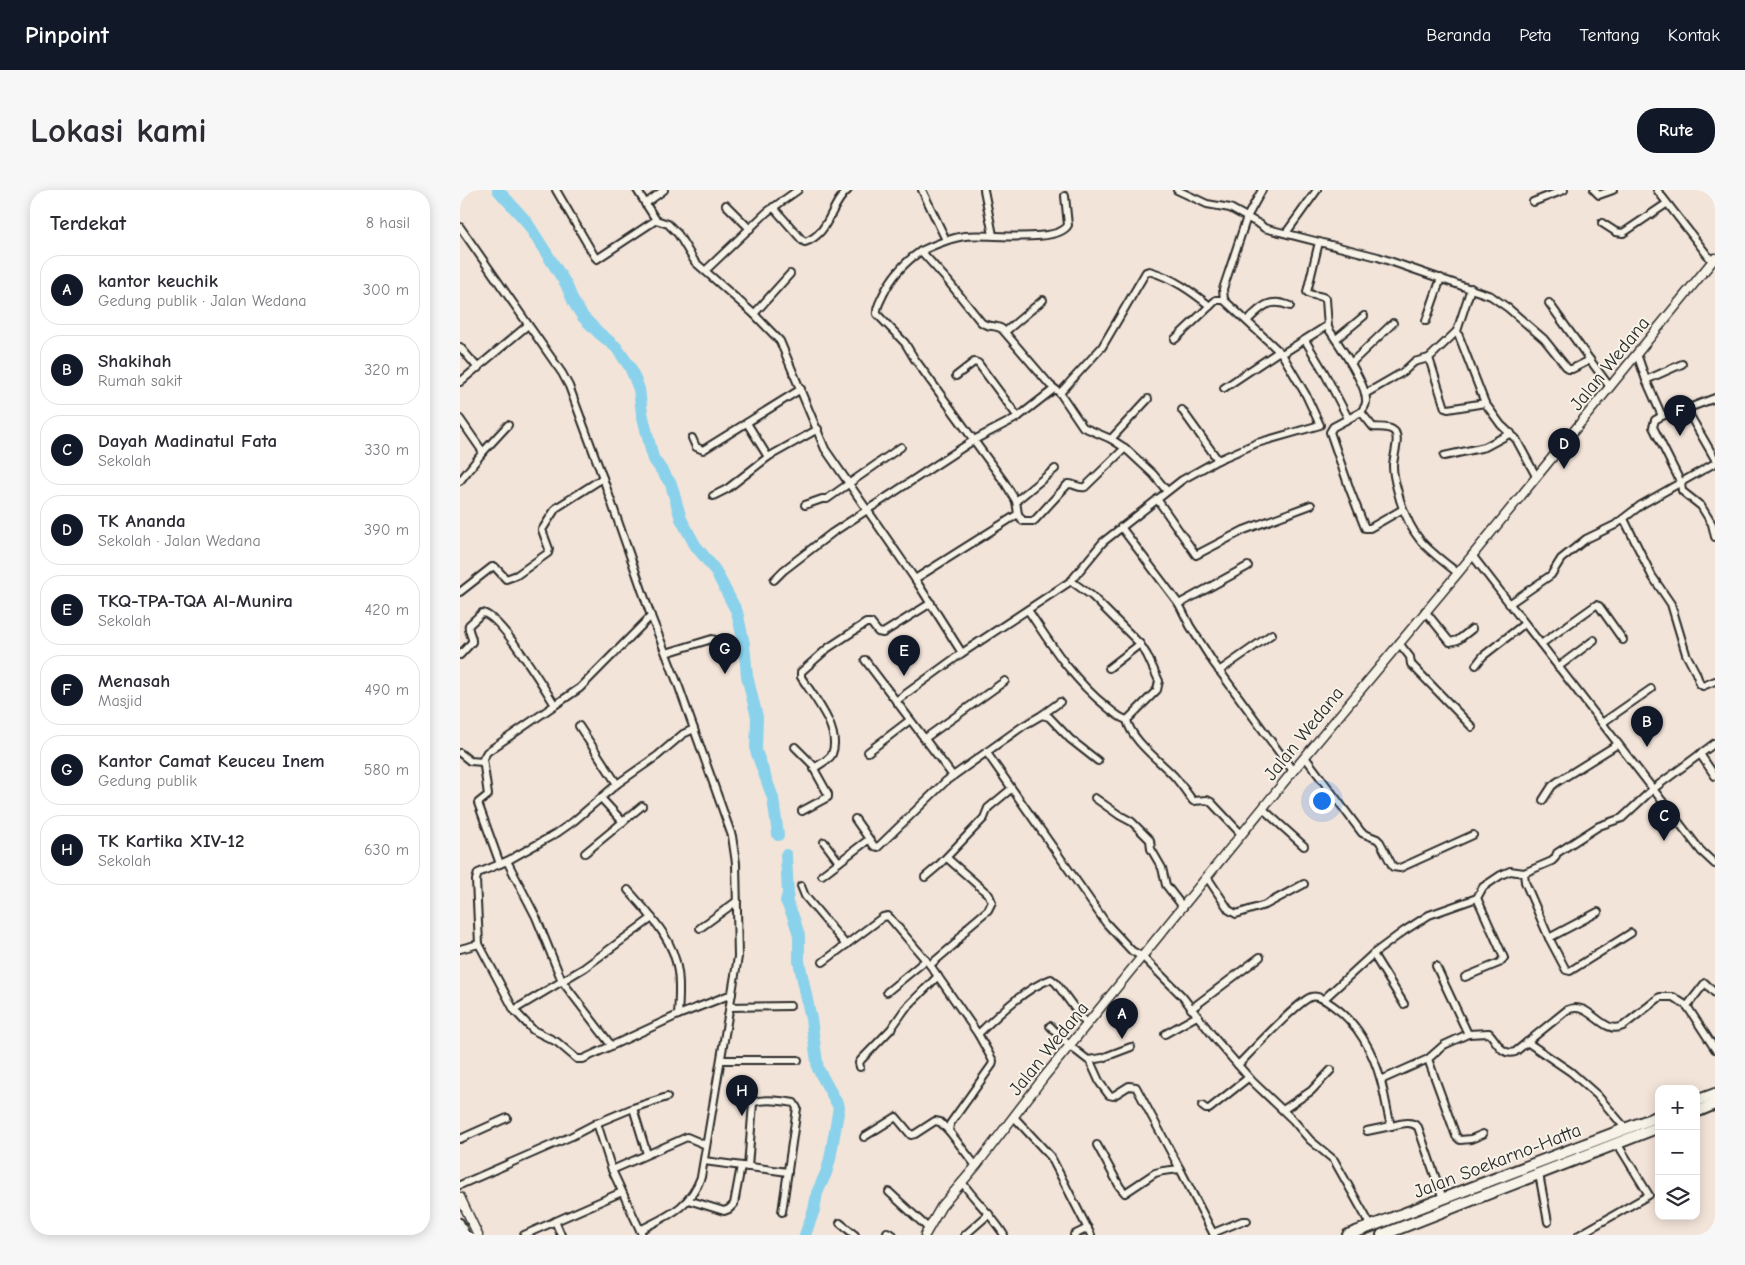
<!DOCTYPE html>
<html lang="id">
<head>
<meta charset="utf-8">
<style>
	body { margin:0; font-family:"Comic Neue",sans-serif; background:#f7f7f7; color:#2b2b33 }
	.controls { position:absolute; right:15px; bottom:15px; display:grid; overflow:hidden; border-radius:10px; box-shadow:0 2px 12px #0003 }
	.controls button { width:45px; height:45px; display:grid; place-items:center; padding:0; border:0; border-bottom:1px solid #e1e1e2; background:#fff; color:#2b2b33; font:25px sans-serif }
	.you { position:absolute; left:861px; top:610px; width:18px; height:18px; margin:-12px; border:4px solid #fff; border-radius:50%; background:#1a73e8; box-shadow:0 0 0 8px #1a73e833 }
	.badge { display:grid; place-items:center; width:32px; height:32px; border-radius:50%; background:#111827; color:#fff; font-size:16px; font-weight:700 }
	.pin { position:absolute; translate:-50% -41px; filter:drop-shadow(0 1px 2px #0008) }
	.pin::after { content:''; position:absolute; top:26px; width:18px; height:15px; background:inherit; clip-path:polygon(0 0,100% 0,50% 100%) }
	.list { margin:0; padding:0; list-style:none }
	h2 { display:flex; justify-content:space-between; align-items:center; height:65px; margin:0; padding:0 20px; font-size:21px }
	h2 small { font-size:16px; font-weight:400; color:#7c7c81 }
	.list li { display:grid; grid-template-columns:32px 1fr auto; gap:15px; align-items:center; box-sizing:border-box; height:70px; margin:0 10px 10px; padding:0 10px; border:1px solid #e1e1e2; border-radius:20px }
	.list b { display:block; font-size:19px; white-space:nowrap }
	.list p { margin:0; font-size:16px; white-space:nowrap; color:#7c7c81 }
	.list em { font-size:16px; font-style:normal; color:#7c7c81 }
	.icon { flex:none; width:28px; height:28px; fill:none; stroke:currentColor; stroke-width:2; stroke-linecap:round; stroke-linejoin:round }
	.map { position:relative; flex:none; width:1255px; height:1045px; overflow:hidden; border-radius:20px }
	header { display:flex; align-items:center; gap:30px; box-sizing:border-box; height:70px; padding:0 25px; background:#111827; color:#fff }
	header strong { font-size:24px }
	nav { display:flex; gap:28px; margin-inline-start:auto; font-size:18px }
	.intro { display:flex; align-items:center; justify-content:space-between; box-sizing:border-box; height:120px; padding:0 30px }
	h1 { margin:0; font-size:35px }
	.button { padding:12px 22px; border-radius:20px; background:#111827; color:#fff; font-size:18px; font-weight:700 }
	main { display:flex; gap:30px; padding:0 30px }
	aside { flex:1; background:#fff; border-radius:20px; box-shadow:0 2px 12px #0003 }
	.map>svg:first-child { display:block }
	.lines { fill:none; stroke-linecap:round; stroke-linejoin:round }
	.river { stroke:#8ad2eb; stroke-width:12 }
	.minor-casing { stroke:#2b2b2b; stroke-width:10 }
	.tertiary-casing { stroke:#2b2b2b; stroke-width:11 }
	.trunk-casing { stroke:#2b2b2b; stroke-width:14 }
	.minor { stroke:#f7f3e8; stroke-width:6 }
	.tertiary { stroke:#f7f3e8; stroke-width:8 }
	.trunk { stroke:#f7f3e8; stroke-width:10 }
	.labels { text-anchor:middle; stroke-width:4; stroke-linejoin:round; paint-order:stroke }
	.street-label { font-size:19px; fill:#2b2b2b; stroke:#f7f3e8 }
</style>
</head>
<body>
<header>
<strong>Pinpoint</strong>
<nav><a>Beranda</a><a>Peta</a><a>Tentang</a><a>Kontak</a></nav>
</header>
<div class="intro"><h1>Lokasi kami</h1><a class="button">Rute</a></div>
<main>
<aside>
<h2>Terdekat<small>8 hasil</small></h2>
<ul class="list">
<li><span class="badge">A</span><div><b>kantor keuchik</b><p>Gedung publik · Jalan Wedana</p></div><em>300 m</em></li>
<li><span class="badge">B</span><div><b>Shakihah</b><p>Rumah sakit</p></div><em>320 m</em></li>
<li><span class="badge">C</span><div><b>Dayah Madinatul Fata</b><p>Sekolah</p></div><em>330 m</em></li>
<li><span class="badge">D</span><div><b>TK Ananda</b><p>Sekolah · Jalan Wedana</p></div><em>390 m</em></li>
<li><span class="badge">E</span><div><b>TKQ-TPA-TQA Al-Munira</b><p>Sekolah</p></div><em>420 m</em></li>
<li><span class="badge">F</span><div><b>Menasah</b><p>Masjid</p></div><em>490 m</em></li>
<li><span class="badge">G</span><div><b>Kantor Camat Keuceu Inem</b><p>Gedung publik</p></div><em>580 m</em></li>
<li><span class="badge">H</span><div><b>TK Kartika XIV-12</b><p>Sekolah</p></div><em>630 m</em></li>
</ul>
</aside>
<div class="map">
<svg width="1255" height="1045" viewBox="0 0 1255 1045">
	<rect width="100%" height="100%" fill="#f3e4d9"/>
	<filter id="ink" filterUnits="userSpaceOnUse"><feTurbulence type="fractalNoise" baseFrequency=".02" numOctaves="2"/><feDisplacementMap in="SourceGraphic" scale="10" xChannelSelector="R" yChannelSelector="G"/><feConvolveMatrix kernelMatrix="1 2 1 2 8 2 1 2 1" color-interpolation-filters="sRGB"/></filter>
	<g filter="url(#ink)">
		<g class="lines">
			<!-- river -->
			<g class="river">
				<path d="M38 0 66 31 106 94 114 113 123 127 139 143 156 157 170 177 179 199 182 223 193 268 211 294 221 329 227 340 235 355 255 380 277 422 284 454 287 486 297 527 296 561 313 608 318 645"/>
				<path d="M326 665 328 704 326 711 333 726 339 745V771L351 829 358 879 379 917 370 969 366 983 357 1003 354 1020 345 1045"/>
			</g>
			<defs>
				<g id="minor">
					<path d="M96 0 135 67 137 69 196 30"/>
					<path d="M177 0 196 30 208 34 218 44 235 72 294 124 320 151 365 259 455 389 502 463"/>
					<path d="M462 0 486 50"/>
					<path d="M524 0 533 45"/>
					<path d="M717 0 747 14 770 18 801 35 804 38 918 67 1031 106 1048 118 1084 149 1108 179H1112L1130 170 1150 197"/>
					<path d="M1134 0 1139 5 1153 0"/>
					<path d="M1197 0 1252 71"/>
					<path d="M605 6 608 35C598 54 526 43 505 46 490 48 476 54 461 61L488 91 521 132C527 138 535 134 542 139L590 195 600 203 623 237 651 249 665 258 693 284 707 301"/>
					<path d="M1073 12 1104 0"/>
					<path d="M185 14 204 0"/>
					<path d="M266 15 290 39"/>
					<path d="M313 17 342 50 345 52C370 44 370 14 388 0"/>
					<path d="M1142 33 1156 42 1163 43 1206 14"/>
					<path d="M0 37 102 183 109 196 143 288 191 426 219 497 272 646 276 673 278 767 241 987C230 1018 207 1026 180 1040L182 1045"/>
					<path d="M826 43 857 0"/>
					<path d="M859 52 847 102C851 107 860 104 866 109L868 137"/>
					<path d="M246 80 307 22 338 0"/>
					<path d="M1011 98 997 141 969 168 985 218 988 219 1025 213"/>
					<path d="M764 110 763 99 787 27 802 0"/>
					<path d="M1089 113 1130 170"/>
					<path d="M294 124 330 84"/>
					<path d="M787 131C801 117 810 107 830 116"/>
					<path d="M966 131 981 88"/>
					<path d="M997 141 1025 213 1041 235 1056 249 1076 286"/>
					<path d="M545 142 583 110"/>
					<path d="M876 149 904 126"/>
					<path d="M845 150 864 182 888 228"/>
					<path d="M0 157 18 178"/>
					<path d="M822 164 865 137 868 138C878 153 908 195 906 212 906 216 903 219 901 222L913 237C919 238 930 236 935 242 940 250 933 267 933 276 933 288 937 298 940 310 953 350 966 358 998 383"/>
					<path d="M1177 164 1186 190 1202 226 1225 217 1255 269"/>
					<path d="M891 173 933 133"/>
					<path d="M496 186 514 172 518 173 558 227"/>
					<path d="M1186 190 1222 174"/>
					<path d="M0 192 68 135"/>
					<path d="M764 198 818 162"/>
					<path d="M600 203 642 157 686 82 689 81C713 88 731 101 750 116"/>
					<path d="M905 204 943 182 954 172 969 168"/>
					<path d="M1226 219 1255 208"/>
					<path d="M722 220 758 270"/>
					<path d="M901 222 873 237 870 242 890 300 905 338H910L943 319"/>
					<path d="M1202 226 1195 230 1193 237 1221 293 1222 301 1241 316 1252 334 1255 347"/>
					<path d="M0 229 23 262 0 291"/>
					<path d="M287 233 308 267"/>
					<path d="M232 248 236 257 243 260 341 199"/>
					<path d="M651 249 688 209"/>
					<path d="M23 262 48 235"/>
					<path d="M984 266 1025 257 1051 243"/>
					<path d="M253 306 267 299 308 267 358 239"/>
					<path d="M697 309 736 365 784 340 851 315"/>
					<path d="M556 311 595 279"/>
					<path d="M345 315 362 309H367L441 257"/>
					<path d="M558 324 563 331H574L608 294C614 293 618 299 625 297L665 258"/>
					<path d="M1164 329 1192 386 1211 414 1226 464 1236 483 1240 494 1243 496 1255 491"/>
					<path d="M661 337 719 414 730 436 753 472 833 581"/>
					<path d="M1012 365 1241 661 1255 674"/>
					<path d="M455 389 558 324 556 311 545 293 454 168 445 153 417 124C416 117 420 112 423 105 432 86 443 73 461 61"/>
					<path d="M314 390 324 380 372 343 514 250 558 227 594 199"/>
					<path d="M611 391 632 406 680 454 687 465 699 491 697 500 667 530C671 550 700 571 714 586 721 594 727 603 733 611L747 610 751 612 781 644"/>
					<path d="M0 402 32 377H35L46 389 57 385 88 363 89 359 82 340 96 318 143 288"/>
					<path d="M719 414 788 376"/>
					<path d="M1049 414 1091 385 1101 369 1126 349 1155 335 1181 315 1255 273"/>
					<path d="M568 420C591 455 614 491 647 517 653 522 659 528 667 530"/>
					<path d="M965 421 990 452 998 450 1012 439"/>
					<path d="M939 453 950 467 951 474 1012 537"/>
					<path d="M1081 454 1136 415 1139 416 1163 450"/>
					<path d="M206 463 252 449 255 450"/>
					<path d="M0 465 12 452C13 446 7 441 9 435L22 423C39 423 85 499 95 515L120 498 191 426"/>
					<path d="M405 470 493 586"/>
					<path d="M1016 475 1023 466 1064 434"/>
					<path d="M1098 477 1134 450"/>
					<path d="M649 478 680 454"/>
					<path d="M759 481 812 444"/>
					<path d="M436 511 502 463 611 391 643 352 722 290 758 270 797 253 860 235 846 205 822 164 764 110H756L754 112 715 149"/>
					<path d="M582 525 600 512"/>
					<path d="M1142 533 1191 499"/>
					<path d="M119 536 157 594"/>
					<path d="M234 539 223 544 197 566 157 594 114 631 97 643 47 671 18 683 16 690 19 754 54 820 73 840 97 852 117 869H123L218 825 272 804"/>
					<path d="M464 549 545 491"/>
					<path d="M335 557 355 577"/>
					<path d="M408 562 450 530"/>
					<path d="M0 563 10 571 23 572"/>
					<path d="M527 563 646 733 672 761 683 767 722 806 757 851 792 891 833 930 850 950 874 970 911 1036"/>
					<path d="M1240 564 1255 586"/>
					<path d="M845 567 902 643 917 649 920 652 933 677 940 678 1013 645"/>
					<path d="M141 608 163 632"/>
					<path d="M635 608 659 625 672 632 690 650 691 659 702 678 706 695 723 717"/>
					<path d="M1083 610 1092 596 1097 592 1158 554"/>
					<path d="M803 619 844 656"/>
					<path d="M342 621 368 607V604L354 579C358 574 369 571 372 564 382 540 353 506 341 487V482L368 458 406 433H411L418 442 423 443 471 413"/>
					<path d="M395 629 414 656 418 657 486 591 563 536 582 525 589 527 610 549 638 571"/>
					<path d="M364 652 379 672"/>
					<path d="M125 663 182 616"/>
					<path d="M47 671 76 727 102 791 151 855"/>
					<path d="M40 674 18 613 28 605 23 569 27 562 95 515"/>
					<path d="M1064 683 1065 692 1089 748 1106 780 1110 781 1171 743"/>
					<path d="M362 685 408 650"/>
					<path d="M465 687 478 676 524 628 528 618 551 599"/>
					<path d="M747 687 769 720 776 724 805 715 844 694"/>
					<path d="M341 696 345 706 386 755"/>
					<path d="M168 700C189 724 214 749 218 782 220 796 219 811 218 825"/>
					<path d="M240 738 277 711"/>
					<path d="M1089 748 1138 722"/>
					<path d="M0 759 19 754"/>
					<path d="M913 764 944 814"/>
					<path d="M363 772 423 727 428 726 430 728 470 775 518 844 533 871 532 875 490 934 489 941 516 976"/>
					<path d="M470 775 495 754 509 736 528 720 532 712 529 705 487 668"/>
					<path d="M976 776 1008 844"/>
					<path d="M1005 787 1039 773 1044 768 1017 708"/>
					<path d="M427 802 466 770"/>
					<path d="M1255 803 1245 793 1227 816 1255 859"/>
					<path d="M864 809 913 764 944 741 969 725 1017 708 1023 697 1041 685 1050 681 1064 683 1092 671 1095 668 1097 663 1139 636 1162 628 1193 599 1255 553"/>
					<path d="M270 817 330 816"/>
					<path d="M731 819 800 767"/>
					<path d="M54 820 124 778 192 728"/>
					<path d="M590 836 610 856 628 870 642 868 671 857"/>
					<path d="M518 844C538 825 565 798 591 789L596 793 627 835"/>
					<path d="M705 844 737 826"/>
					<path d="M1067 852 1111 882 1137 905 1166 939"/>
					<path d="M968 869 996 946 1000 950 1011 949 1023 944"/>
					<path d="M261 870H338"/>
					<path d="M630 871 640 893 649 905 653 906 669 896 676 897 720 979"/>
					<path d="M778 875C790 863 838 811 851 807 859 805 866 811 872 815 897 832 913 861 921 891 925 906 927 921 931 936 941 934 950 930 958 937L983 1009"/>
					<path d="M400 877 399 873 401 870 431 839 445 819 478 786"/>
					<path d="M921 890 968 869 984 855 1008 844 1029 843C1037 851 1041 866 1055 862L1107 820C1130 809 1141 846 1163 836L1200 807H1213L1227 816"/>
					<path d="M742 916 746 919H749L788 888"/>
					<path d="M173 918 187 964"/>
					<path d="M823 920 851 901 871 880"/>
					<path d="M554 927 591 967 631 1045"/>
					<path d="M137 933 173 918 207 907"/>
					<path d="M907 941 931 936"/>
					<path d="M404 947 436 927 451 945 455 944 475 931 480 932 489 941"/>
					<path d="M0 949 47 928"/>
					<path d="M637 955 660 997 665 1003 695 983 703 981 720 979 754 1045"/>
					<path d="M244 971 328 982"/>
					<path d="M288 977 293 913C303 908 323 911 334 913L337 918 322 1022"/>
					<path d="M152 980 227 947 246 955"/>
					<path d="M1079 984 1088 1032"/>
					<path d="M502 992C515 1011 532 1025 544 1045"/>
					<path d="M0 995 112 946 137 933 152 980 180 1040"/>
					<path d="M429 1002 468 1038"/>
					<path d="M228 1010 264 1021 269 1019 274 1014 281 976"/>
					<path d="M95 1031 101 1045"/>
					<path d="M0 1032 6 1045"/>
					<path d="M380 1033 395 1045"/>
					<path d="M427 1042 433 1045"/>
					<path d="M753 1043 782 1031H787"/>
					<path d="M64 1045 162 1002"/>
					<path d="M505 1045 529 1024"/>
					<path d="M614 1045 628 1038"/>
					<path d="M1119 1045 1189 1005 1157 953"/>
				</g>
				<g id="tertiary">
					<path d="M0 1007 18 1045"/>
					<path d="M465 1045 481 1017 516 976 584 887 833 581 998 383 1255 68"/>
				</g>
				<g id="trunk">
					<path d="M1236 911 1255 904"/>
					<path d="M1236 922 1255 914"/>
					<path d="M888 1045 1199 926"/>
					<path d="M922 1045 1199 937"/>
				</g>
			</defs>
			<!-- minor casing -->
			<use href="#minor" class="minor-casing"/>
			<!-- tertiary casing -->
			<use href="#tertiary" class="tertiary-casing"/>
			<!-- trunk casing -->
			<use href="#trunk" class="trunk-casing"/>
			<!-- minor -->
			<use href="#minor" class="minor"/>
			<!-- tertiary -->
			<use href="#tertiary" class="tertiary"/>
			<!-- trunk -->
			<use href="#trunk" class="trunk"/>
		</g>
	</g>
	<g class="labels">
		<!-- street labels -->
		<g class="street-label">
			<text transform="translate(1149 173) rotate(-51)" y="7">Jalan Wedana</text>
			<text transform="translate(843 543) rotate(-51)" y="7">Jalan Wedana</text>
			<text transform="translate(588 858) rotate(-51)" y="7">Jalan Wedana</text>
			<text transform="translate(1037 970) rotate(-21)" y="7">Jalan Soekarno-Hatta</text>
		</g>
	</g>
</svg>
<div class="controls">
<button>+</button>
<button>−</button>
<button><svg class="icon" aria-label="layers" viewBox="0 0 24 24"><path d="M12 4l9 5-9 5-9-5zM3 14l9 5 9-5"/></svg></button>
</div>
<div class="you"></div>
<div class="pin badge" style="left:662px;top:849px">A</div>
<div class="pin badge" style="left:1187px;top:557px">B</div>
<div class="pin badge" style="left:1204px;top:651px">C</div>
<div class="pin badge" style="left:1104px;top:279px">D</div>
<div class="pin badge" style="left:444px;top:486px">E</div>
<div class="pin badge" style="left:1220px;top:246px">F</div>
<div class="pin badge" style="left:265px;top:484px">G</div>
<div class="pin badge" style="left:282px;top:926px">H</div>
</div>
</main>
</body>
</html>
